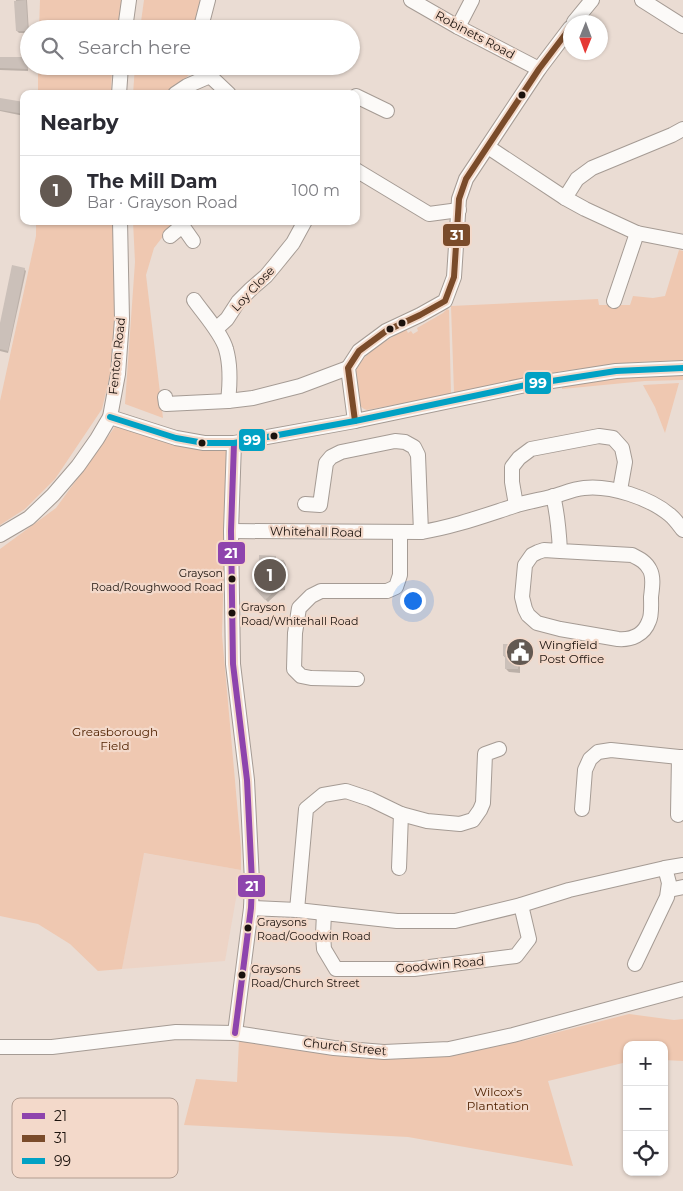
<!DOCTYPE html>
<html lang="en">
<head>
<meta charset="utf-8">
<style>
	body { margin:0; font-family:Montserrat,sans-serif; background:#f2f2f3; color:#2b2b33 }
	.controls { position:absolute; right:15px; bottom:15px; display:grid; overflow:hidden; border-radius:10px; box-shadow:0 1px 4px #0004 }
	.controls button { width:45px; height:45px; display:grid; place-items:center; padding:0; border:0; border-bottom:1px solid #e1e1e2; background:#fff; color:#2b2b33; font:25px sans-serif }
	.compass { position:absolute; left:563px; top:15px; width:45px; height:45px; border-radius:50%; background:#fff; box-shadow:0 1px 4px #0004; rotate:181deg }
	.you { position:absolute; left:412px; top:600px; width:18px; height:18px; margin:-12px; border:4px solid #fff; border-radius:50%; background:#1a73e8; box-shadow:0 0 0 8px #1a73e833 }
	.badge { display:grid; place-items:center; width:32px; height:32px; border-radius:50%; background:#635952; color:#fff; font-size:16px; font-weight:700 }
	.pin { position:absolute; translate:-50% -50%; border:2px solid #fff; box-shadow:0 1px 5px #0006 }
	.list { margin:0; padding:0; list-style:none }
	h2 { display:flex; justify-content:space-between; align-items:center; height:65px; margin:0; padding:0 20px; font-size:21px }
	h2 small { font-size:16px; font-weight:400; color:#7c7c81 }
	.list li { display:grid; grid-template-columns:32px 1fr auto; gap:15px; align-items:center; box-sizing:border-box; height:70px; padding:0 20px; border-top:1px solid #e1e1e2 }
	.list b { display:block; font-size:19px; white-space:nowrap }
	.list p { margin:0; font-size:16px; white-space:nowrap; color:#7c7c81 }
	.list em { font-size:16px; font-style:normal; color:#7c7c81 }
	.icon { flex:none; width:28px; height:28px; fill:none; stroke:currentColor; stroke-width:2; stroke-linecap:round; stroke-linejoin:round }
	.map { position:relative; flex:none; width:683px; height:1191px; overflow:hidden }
	.search { position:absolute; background:#fff; box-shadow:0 1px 4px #0004; left:20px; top:20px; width:340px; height:55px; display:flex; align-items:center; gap:12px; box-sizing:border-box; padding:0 18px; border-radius:28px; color:#7c7c81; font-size:19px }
	.panel { position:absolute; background:#fff; box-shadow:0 1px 4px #0004; left:20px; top:90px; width:340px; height:135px; border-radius:10px }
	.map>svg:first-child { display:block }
	.built { fill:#edd4c6 }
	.green { fill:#efc8b1 }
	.shadow { fill:#0003 }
	.building { fill:#cbc0b9 }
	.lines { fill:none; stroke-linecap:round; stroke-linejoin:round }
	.minor-casing { stroke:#a59b94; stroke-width:16 }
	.minor { stroke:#fcfaf8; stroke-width:14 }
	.bus-1-casing { stroke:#f3d9ca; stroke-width:10 }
	.bus-2-casing { stroke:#f3d9ca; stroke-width:10 }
	.bus-3-casing { stroke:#f3d9ca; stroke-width:10 }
	.bus-1 { stroke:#8e44ad; stroke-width:6 }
	.bus-2 { stroke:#7a4b2a; stroke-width:6 }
	.bus-3 { stroke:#01a1c4; stroke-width:6 }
	.bus-dot { fill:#1b120d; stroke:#f3d9ca; stroke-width:2 }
	.labels { text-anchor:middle; stroke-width:4.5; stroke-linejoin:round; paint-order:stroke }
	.bus-label { font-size:11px; fill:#1b120d; stroke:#f3d9ca; text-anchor:start }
	.street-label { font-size:12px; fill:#1b120d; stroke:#f3d9ca }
	.poi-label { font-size:12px; fill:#1b120d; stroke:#f3d9ca; text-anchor:start }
	.park-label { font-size:12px; fill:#4f2100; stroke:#f3d9ca }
	.key { fill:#f3d9ca; stroke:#b29d91; stroke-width:1 }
	.key-label { font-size:14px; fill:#1b120d }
	.line-badge { stroke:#f3d9ca; stroke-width:2 }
	.badge-label { font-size:14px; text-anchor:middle; font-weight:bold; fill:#fff }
</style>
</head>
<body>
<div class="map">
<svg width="683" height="1191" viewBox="0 0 683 1191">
	<rect width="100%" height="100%" fill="#eadcd3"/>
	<!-- built -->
	<path class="built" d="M143 853 241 870 225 961 122 969Z"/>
	<!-- green -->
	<g class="green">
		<path d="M40 0H126L120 29H39Z"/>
		<path d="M144 0H200L194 29H140Z"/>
		<path d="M38 66H112L111 94H38Z"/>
		<path d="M135 66H196V68L169 94H133Z"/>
		<path d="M36 221H113L117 307 114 358 102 409 55 479 25 509 0 525V401L36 236Z"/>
		<path d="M133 221H169L171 226 154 248 146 275 163 418 125 404 135 262Z"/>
		<path d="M679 250 683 251V360L636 362 562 371 454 393 451 306 598 299 599 305H630L633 296 653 298 665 296Z"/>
		<path d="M447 309 449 310 451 394 367 410 364 409 359 405C358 397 354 385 355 377 356 355 390 339 406 329L408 333 411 331 413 334 418 331 417 328 443 313Z"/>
		<path d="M683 374V380L645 381 562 389V386L631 376Z"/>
		<path d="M679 383 665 433 655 407 643 385Z"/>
		<path d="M117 424 227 450 222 635 241 848V870L144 853 122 969 98 971 70 944 38 924 0 916V549L56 508Z"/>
		<path d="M629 1014 674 1020 683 1019V1061L664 1060V1045H627V1062L548 1081 573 1166 408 1137 184 1125 196 1079 237 1082 239 1040 365 1059 423 1058 527 1040Z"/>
	</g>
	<!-- shadow -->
	<g class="shadow">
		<path d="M16 0H29H27L29 33H19L17 31Z"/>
		<path d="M0 58H27L28 60V71L0 70Z"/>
		<path d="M0 99 24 103V116L0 111Z"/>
		<path d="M24 269 26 271 8 353 0 351V329Z"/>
		<path d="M277 561H284L286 565 285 590 280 591 268 602 259 593 262 580Z"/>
		<path d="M523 645 525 649V661H520V673L509 672 506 669V659L504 656Z"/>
	</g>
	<!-- building -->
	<g class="building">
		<path d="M26 0 28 31H16L14 1Z"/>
		<path d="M0 57H28V69L0 68Z"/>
		<path d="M0 98 24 102V114L0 110Z"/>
		<path d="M12 265 25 268 8 351 0 349V323Z"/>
		<path d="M259 555 276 556V559L284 560V587L278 588 265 600 255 589 257 579H260Z"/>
		<path d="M503 644H523V657H519L518 669H505V656H503Z"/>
	</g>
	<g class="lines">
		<defs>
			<g id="minor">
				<path d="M411 0 458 27 539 69"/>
				<path d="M642 0 683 26"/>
				<path d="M574 22 592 0"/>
				<path d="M458 27 472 0"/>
				<path d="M125 29 129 0"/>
				<path d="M202 29V23L208 0"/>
				<path d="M207 66 210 76 229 94"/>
				<path d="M119 94 121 66"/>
				<path d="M175 94 187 86 210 76"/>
				<path d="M356 96 387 111"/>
				<path d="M488 147 565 198 585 209 637 233 683 242"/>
				<path d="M356 170 429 214 459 210"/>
				<path d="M565 198 577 179 592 168 672 135 683 129"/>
				<path d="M179 221 193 241"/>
				<path d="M170 236 182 226"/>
				<path d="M194 300C203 313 222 334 226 349 231 366 230 384 228 401"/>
				<path d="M614 301 637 233"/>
				<path d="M216 329 227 319 238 302 251 289 266 276 276 264 293 243 305 221"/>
				<path d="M165 397 166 404 228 401 253 398 300 386 348 368"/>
				<path d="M110 417 176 438 204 443H234L355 421 526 385 616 371 683 368"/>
				<path d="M355 421 348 368 359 351 386 331 420 315 445 301 454 277 459 199 466 179 539 69 570 28"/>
				<path d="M234 443 231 531 233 664 247 780 252 882 251 908 235 1033"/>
				<path d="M553 496C558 515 559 532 560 551L544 550 538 552 532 555 525 565 522 597 525 609 528 615 537 623 560 629 618 639C631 640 644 635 649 621 652 615 651 605 651 597 652 588 654 578 650 570 646 562 640 559 632 555L560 551"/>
				<path d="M305 504 320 505 326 463 331 457 341 452 395 441 405 442 414 447 418 455 421 532"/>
				<path d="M516 505 512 482V467L519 458 531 449 599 436 613 438 622 448 625 462 620 490"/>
				<path d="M231 531 421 532C453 527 483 516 514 506 526 502 539 500 551 497 562 494 573 489 584 488 611 485 650 498 670 515 675 519 679 525 683 530"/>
				<path d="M0 535 29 518 53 495 78 466 97 439 110 417 118 374 122 319 120 221"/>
				<path d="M357 679 311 678 301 676 294 669 295 633 299 608 311 596 321 591H387L396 587 400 575V533"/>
				<path d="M582 809 585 770 590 759 598 752 611 750 679 757H683"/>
				<path d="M678 815 679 757"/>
				<path d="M399 868 401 814"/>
				<path d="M669 890 683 887"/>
				<path d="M251 908 297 910 397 921H455L521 905 569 890 665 868 683 865"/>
				<path d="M297 910 306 809 323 795 346 791 370 799 401 814 427 821 460 824 473 820 480 810 483 803 485 754 499 749"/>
				<path d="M324 913 323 935 324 949 336 969H414L516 956 529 939 521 905"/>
				<path d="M635 964 667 897 669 883 665 868"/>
				<path d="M0 1047H52L176 1032 235 1033 334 1048 384 1052 449 1049 513 1035 683 989"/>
			</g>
		</defs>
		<!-- minor casing -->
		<use href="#minor" class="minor-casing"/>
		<!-- minor -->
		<use href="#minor" class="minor"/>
		<defs>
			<path id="bus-1" d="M234 443 231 531 233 664 247 780 252 882 251 908 235 1033"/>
			<path id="bus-2" d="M355 421 348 368 359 351 386 331 420 315 445 301 454 277 459 199 466 179 539 69 570 28"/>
			<path id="bus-3" d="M110 417 176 438 204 443H234L355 421 526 385 616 371 683 368"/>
		</defs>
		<!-- bus-1 casing -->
		<use href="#bus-1" class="bus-1-casing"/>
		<!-- bus-2 casing -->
		<use href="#bus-2" class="bus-2-casing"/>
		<!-- bus-3 casing -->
		<use href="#bus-3" class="bus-3-casing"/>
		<!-- bus-1 -->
		<use href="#bus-1" class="bus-1"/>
		<!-- bus-2 -->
		<use href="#bus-2" class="bus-2"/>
		<!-- bus-3 -->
		<use href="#bus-3" class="bus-3"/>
	</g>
	<!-- icons -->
	<defs>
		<symbol id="civic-disc" viewBox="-11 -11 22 22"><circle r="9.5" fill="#635952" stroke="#f3d9ca"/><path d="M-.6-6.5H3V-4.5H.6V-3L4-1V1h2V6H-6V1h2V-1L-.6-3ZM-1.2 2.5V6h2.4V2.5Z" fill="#fff"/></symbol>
	</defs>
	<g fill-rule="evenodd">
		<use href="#civic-disc" x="504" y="636" width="32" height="32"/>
	</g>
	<!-- markers -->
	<g class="bus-dot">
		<circle cx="522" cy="95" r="4.5"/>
		<circle cx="402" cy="323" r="4.5"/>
		<circle cx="390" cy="329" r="4.5"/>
		<circle cx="274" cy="436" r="4.5"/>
		<circle cx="202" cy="443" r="4.5"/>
		<circle cx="232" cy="579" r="4.5"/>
		<circle cx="232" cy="613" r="4.5"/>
		<circle cx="248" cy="928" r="4.5"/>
		<circle cx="242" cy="975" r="4.5"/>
	</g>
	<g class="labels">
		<!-- bus labels -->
		<g class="bus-label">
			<text x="223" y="577" text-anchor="end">Grayson<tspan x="223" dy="14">Road/Roughwood Road</tspan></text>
			<text x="241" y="611">Grayson<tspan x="241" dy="14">Road/Whitehall Road</tspan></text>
			<text x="257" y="926">Graysons<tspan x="257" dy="14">Road/Goodwin Road</tspan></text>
			<text x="251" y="973">Graysons<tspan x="251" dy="14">Road/Church Street</tspan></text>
		</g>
		<!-- street labels -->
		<g class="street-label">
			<text transform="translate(475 35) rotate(28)" y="4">Robinets Road</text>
			<text transform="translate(253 289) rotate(-47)" y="4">Loy Close</text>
			<text transform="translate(117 356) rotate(-84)" y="4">Fenton Road</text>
			<text transform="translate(316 532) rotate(1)" y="4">Whitehall Road</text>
			<text transform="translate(440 965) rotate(-5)" y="4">Goodwin Road</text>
			<text transform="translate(345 1047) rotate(6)" y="4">Church Street</text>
		</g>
		<!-- poi labels -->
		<g class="poi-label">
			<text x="539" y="649">Wingfield<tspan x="539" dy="14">Post Office</tspan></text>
		</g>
		<!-- park labels -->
		<g class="park-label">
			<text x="115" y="736">Greasborough<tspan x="115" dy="14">Field</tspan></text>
			<text x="498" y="1096">Wilcox's<tspan x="498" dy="14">Plantation</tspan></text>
		</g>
	</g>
	<!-- legend -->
	<rect x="12" y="1098" width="166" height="80" rx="8" class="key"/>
	<rect x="22" y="1113" width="23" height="6" fill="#8e44ad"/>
	<rect x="22" y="1135" width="23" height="7" fill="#7a4b2a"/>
	<rect x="22" y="1158" width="23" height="6" fill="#01a1c4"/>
	<g class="key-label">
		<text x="54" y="1121">21</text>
		<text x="54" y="1143">31</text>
		<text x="54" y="1166">99</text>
	</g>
	<g class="line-badge">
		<rect x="442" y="223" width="29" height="24" rx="5" fill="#7a4b2a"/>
		<rect x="524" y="371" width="28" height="24" rx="5" fill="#01a1c4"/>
		<rect x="238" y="428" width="28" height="24" rx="5" fill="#01a1c4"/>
		<rect x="217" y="541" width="29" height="24" rx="5" fill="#8e44ad"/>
		<rect x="237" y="874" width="29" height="24" rx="5" fill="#8e44ad"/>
	</g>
	<g class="badge-label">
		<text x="457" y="240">31</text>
		<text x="538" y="388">99</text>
		<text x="252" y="445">99</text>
		<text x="231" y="558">21</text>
		<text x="252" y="891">21</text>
	</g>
</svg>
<div class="controls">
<button>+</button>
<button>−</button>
<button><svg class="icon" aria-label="locate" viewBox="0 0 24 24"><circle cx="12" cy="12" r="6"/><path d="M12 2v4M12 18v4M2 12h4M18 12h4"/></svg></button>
</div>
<svg class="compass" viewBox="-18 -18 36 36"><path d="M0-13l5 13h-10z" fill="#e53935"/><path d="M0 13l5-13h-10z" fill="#7c7c81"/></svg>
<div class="you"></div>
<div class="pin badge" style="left:270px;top:575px">1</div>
<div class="search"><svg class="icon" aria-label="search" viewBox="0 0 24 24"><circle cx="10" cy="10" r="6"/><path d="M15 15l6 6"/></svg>Search here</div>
<section class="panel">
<h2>Nearby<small></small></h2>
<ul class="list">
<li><span class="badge">1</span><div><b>The Mill Dam</b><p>Bar · Grayson Road</p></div><em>100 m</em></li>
</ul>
</section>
</div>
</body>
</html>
